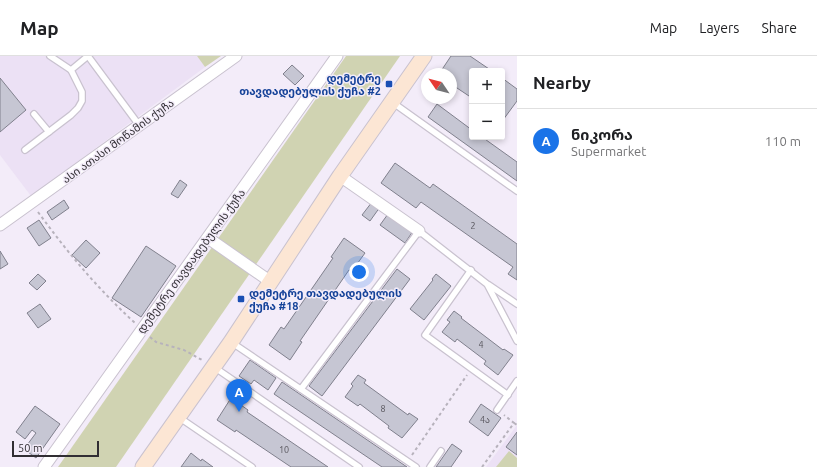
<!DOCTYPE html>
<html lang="en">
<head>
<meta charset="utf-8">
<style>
	body { margin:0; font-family:Ubuntu,"Noto Sans Georgian",sans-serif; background:#f2f2f2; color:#202124 }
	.controls { position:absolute; right:12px; top:12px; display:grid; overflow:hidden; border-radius:4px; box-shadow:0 2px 6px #0003 }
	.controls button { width:36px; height:36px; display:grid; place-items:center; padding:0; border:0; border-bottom:1px solid #e0e0e0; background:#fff; color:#202124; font:20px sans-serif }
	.compass { position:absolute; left:421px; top:12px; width:36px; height:36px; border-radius:50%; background:#fff; box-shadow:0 2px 6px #0003; rotate:305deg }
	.scale { position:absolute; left:12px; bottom:10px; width:87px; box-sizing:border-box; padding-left:4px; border:2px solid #312e33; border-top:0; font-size:11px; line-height:14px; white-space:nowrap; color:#312e33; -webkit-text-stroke:3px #f3ecf9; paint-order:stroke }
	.you { position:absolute; left:359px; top:216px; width:14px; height:14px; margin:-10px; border:3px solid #fff; border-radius:50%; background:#1a73e8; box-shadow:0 0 0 6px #1a73e833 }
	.badge { display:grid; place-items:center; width:26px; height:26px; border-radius:50%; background:#1a73e8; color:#fff; font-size:13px; font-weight:700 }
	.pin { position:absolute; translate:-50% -33px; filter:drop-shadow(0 1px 2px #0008) }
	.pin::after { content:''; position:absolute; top:21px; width:14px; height:12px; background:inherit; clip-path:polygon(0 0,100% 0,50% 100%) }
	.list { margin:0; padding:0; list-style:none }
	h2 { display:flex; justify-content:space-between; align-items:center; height:52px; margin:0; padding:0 16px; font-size:17px }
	h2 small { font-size:13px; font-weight:400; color:#757577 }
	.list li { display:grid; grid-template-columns:26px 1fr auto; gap:12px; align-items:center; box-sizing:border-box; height:64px; padding:0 16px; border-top:1px solid #e0e0e0 }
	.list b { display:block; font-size:15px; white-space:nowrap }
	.list p { margin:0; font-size:13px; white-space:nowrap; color:#757577 }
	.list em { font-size:13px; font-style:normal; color:#757577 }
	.map { position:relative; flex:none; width:517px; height:411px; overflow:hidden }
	header { display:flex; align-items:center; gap:24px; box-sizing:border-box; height:56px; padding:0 20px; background:#fff; border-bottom:1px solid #e0e0e0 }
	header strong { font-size:19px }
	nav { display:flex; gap:22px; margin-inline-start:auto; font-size:14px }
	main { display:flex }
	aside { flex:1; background:#fff }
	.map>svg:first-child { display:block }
	.built { fill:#ece1f5 }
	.green { fill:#d0d3b2 }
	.building { fill:#c6c6d3; stroke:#80808d }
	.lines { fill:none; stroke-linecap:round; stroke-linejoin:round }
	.lane-casing { stroke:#c9c2cf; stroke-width:8 }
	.street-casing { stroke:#c9c2cf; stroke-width:13 }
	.secondary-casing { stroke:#c9c2cf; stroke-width:17 }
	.path { stroke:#b7b2bc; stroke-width:2; stroke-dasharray:3 3; stroke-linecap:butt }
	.lane { stroke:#fff; stroke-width:5.5 }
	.street { stroke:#fff; stroke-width:11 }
	.secondary { stroke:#fce6d4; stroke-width:15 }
	.transit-dot { fill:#1a4fb4; stroke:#f3ecf9; stroke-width:1.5 }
	.labels { text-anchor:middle; stroke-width:3; stroke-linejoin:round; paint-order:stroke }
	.number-label { font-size:9px; fill:#56545b }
	.transit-label { font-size:11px; font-weight:bold; fill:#164399; stroke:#f3ecf9; text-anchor:end }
	.street-label { font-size:11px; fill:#312e33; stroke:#f3ecf9 }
</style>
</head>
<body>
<header>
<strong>Map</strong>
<nav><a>Map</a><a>Layers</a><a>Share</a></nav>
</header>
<main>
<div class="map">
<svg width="517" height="411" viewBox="0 0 517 411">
	<rect width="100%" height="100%" fill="#f3ecf9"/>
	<!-- built -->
	<g class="built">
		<path d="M0 0H197L205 11 31 140 0 99Z"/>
		<path d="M517 369V411H486Z"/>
	</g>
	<!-- green -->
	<g class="green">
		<path d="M197 0H221L205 11Z"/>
		<path d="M346 0H400L116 411H58Z"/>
		<path d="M509 395 517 402V411H496Z"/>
	</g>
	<!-- building -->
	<g class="building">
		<path d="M451 0H470L492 15H472V42L451 28V18H439Z"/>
		<path d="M292 9 304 20 295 29 283 18Z"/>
		<path d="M0 22 26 54 0 76Z"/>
		<path d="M502 22 517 33V45L503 64 502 63Z"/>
		<path d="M437 48 472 74V81H482L517 106V125L428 61Z"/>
		<path d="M395 107 430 132 433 128 517 188V224L508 218 513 211 421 146 416 152 381 127Z"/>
		<path d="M180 124 187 129 178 142 171 138Z"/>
		<path d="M64 144 69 152 52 164 47 156Z"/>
		<path d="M372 146 380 151 370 165 362 159Z"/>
		<path d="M388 158 413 175 405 187 380 169Z"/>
		<path d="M39 164 51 182 39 190 27 172Z"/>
		<path d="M344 182 365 197 352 215 349 214 300 285 302 286 290 304 269 289 281 271 284 273 333 202 331 201Z"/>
		<path d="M86 184 100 197 86 212 72 199Z"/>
		<path d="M146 190 176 210 141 261 112 242Z"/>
		<path d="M0 195 8 208 0 213Z"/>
		<path d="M397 213 410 223 322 340 309 330Z"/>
		<path d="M38 218 46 225 37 234 29 227Z"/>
		<path d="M436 218 451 230 424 264 410 253 433 224 432 223Z"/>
		<path d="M40 248 51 263 38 272 27 257Z"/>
		<path d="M454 255 462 261 461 262 503 294 504 293 513 299 498 319 484 308 486 305 457 283 455 286 442 276 450 266 447 264Z"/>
		<path d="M250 304 276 322 268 334 254 324 251 328 239 320Z"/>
		<path d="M358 319 366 324 364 327 408 359 409 357 418 363 402 382 388 372 389 370 360 348 358 350 345 341 353 330 351 328Z"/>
		<path d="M282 326 407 411H382L274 338Z"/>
		<path d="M231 342 248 354 247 356 328 411H291L236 374 235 376 217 364Z"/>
		<path d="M481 348 501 362 488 380 469 366Z"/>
		<path d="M35 350 60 368 36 402 24 393 36 377 32 374 25 383 16 376Z"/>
		<path d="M517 376V399L506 391Z"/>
		<path d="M452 388 462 395 451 411H436Z"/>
		<path d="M191 397 201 405 202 403 213 411H181Z"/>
	</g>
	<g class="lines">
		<defs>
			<g id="lane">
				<path d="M50 0 71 14"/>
				<path d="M88 0 139 69"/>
				<path d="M392 46 517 135"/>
				<path d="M34 58 49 76"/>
				<path d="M25 94 71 59 78 52 82 45V36L71 14 88 0"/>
				<path d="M471 214 425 279 508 339"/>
				<path d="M489 229 517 248"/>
				<path d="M231 286 416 411"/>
				<path d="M214 311 359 411"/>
				<path d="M301 333 419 175 487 228 517 285"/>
				<path d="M497 354 517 325"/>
				<path d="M180 362 252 411"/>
				<path d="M430 411 441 395"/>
			</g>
			<g id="street">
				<path d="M340 120 419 175"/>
				<path d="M0 169 236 0"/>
				<path d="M208 182 271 226"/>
				<path d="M44 411 337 0"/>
			</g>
			<path id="secondary" d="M143 411 231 286 340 120 424 0"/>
		</defs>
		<!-- lane casing -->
		<use href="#lane" class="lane-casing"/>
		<!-- street casing -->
		<use href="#street" class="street-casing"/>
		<!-- secondary casing -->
		<use href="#secondary" class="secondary-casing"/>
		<!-- path -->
		<g class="path">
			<path d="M38 156C68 197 97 232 135 267"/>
			<path d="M150 281 156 286 184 294 202 304"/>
			<path d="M514 367 517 369"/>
			<path d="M412 399 467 319"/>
			<path d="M482 411 514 367 504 359"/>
		</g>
		<!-- lane -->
		<use href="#lane" class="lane"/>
		<!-- street -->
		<use href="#street" class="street"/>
		<!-- secondary -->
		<use href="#secondary" class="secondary"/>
	</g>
	<!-- markers -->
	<g class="transit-dot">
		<rect x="385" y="24" width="8" height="8" rx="2"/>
		<rect x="237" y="239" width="8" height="8" rx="2"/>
	</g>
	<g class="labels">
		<!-- number labels -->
		<g class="number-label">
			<text x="473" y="173">2</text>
			<text x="481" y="292">4</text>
			<text x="383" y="356">8</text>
			<text x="485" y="367">4ა</text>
			<text x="284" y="397">10</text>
		</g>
		<!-- transit labels -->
		<g class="transit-label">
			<text x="381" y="26">დემეტრე<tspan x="381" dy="13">თავდადებულის ქუჩა #2</tspan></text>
			<text x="249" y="241" text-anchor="start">დემეტრე თავდადებულის<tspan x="249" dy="13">ქუჩა #18</tspan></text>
		</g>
		<!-- street labels -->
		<g class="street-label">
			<text transform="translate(118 85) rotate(-36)" y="4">ასი ათასი მოწამის ქუჩა</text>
			<text transform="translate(191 205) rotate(-54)" y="4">დემეტრე თავდადებულის ქუჩა</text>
		</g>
	</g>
</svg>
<div class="controls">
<button>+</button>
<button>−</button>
</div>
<svg class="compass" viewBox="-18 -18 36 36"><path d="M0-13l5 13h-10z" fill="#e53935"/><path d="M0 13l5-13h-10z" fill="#757577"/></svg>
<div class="scale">50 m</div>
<div class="you"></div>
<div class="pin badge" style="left:239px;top:356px">A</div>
</div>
<aside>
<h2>Nearby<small></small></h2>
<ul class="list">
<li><span class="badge">A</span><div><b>ნიკორა</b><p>Supermarket</p></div><em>110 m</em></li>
</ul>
</aside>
</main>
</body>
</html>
